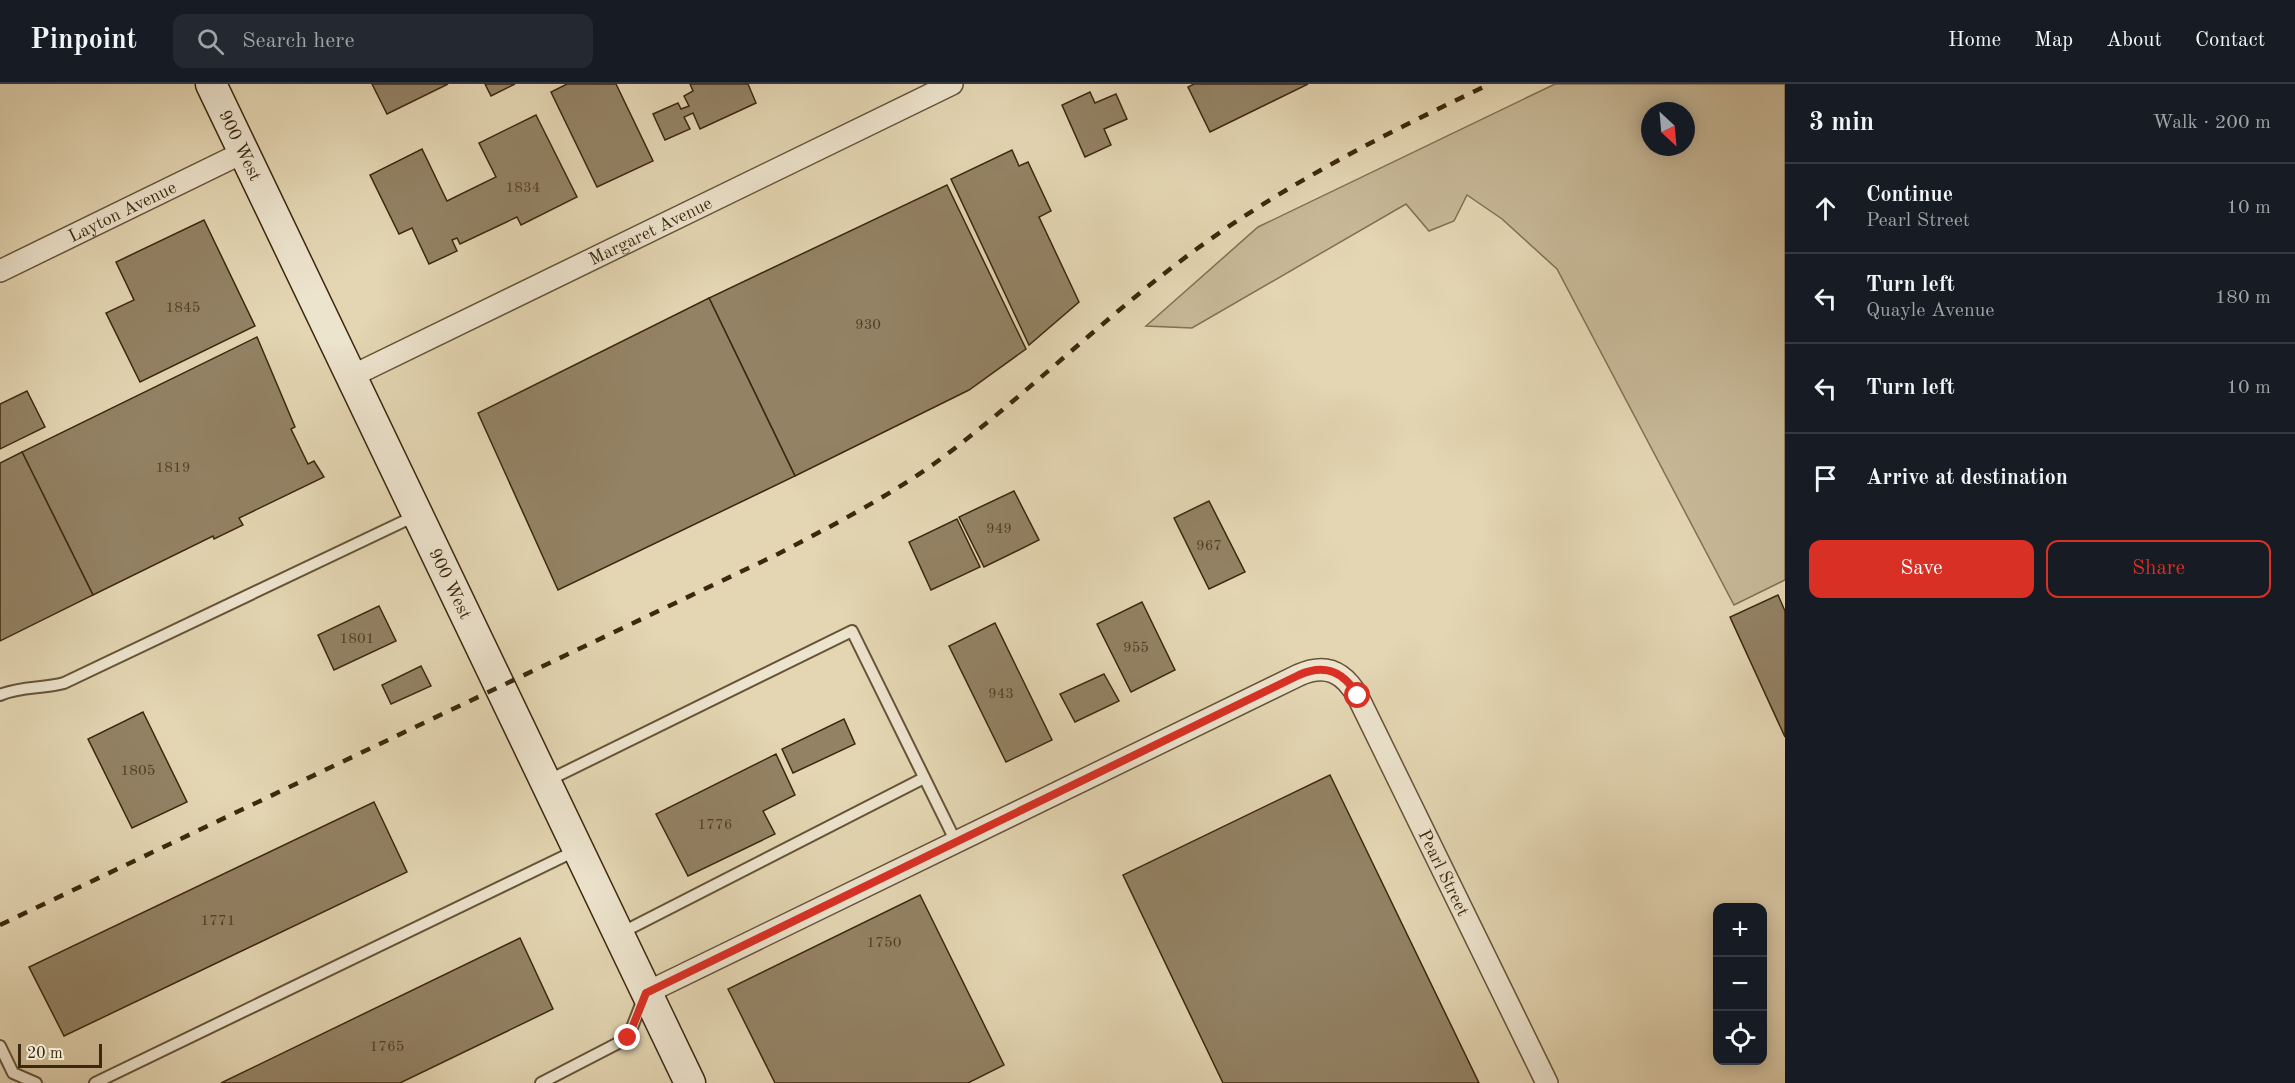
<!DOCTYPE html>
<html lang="en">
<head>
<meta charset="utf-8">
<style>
	body { margin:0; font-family:"Old Standard TT",serif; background:#242831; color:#f1f3f6 }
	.controls { position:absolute; right:18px; bottom:18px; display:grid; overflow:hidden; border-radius:12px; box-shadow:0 3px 15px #0003 }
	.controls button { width:54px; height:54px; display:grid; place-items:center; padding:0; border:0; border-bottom:2px solid #363941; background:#171b24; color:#f1f3f6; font:30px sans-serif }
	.compass { position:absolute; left:1641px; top:18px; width:54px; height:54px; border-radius:50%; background:#171b24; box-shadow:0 3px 15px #0003; rotate:154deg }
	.scale { position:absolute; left:18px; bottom:15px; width:84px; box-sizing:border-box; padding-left:6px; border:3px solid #3c280e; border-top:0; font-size:16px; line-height:21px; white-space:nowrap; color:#3c280e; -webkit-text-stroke:4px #ede4ce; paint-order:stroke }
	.stop { position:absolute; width:18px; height:18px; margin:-14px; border:4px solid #d93025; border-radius:50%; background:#fff }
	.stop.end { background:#d93025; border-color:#fff; box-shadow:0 2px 6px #0008 }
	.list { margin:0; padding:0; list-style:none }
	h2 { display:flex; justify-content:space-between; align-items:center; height:78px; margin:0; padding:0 24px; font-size:26px }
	h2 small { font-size:20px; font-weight:400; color:#9ea1a6 }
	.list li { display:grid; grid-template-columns:39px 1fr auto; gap:18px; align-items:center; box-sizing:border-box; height:90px; padding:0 24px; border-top:2px solid #363941 }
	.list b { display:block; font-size:22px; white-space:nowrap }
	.list p { margin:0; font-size:20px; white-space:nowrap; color:#9ea1a6 }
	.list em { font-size:20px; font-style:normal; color:#9ea1a6 }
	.actions { display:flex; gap:12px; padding:18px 24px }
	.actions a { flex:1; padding:14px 0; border:2px solid #d93025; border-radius:12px; text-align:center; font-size:21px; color:#d93025 }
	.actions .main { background:#d93025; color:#fff }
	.icon { flex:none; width:33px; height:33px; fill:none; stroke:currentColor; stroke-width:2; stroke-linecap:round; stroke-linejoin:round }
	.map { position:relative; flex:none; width:1785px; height:999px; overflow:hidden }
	header { display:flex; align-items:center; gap:36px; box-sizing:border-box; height:84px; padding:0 30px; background:#171b24; border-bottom:2px solid #363941 }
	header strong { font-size:28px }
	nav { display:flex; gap:33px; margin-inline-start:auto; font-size:21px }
	.search { width:420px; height:54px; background:#242831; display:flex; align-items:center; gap:15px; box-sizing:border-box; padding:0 21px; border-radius:12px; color:#9ea1a6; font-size:22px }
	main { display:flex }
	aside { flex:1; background:#171b24 }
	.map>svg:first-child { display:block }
	.green { fill:#c7b897; stroke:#827052; stroke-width:1.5; fill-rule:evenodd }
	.building { fill:#938264; stroke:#3c280e; stroke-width:1.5 }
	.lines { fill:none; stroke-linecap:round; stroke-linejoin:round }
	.service-casing { stroke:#665437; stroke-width:14 }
	.minor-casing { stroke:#665437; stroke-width:24 }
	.secondary-casing { stroke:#3c280e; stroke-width:33 }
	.service { stroke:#ede4ce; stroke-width:10 }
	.minor { stroke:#ede4ce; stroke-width:21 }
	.secondary { stroke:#ede4ce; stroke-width:30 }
	.rail { stroke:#3c280e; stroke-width:4.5; stroke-dasharray:10 10; stroke-linecap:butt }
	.route { stroke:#d93025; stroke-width:8 }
	.labels { text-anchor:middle; stroke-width:4.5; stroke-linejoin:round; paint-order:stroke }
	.number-label { font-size:15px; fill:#523e24 }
	.street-label { font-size:18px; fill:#3c280e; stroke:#ede4ce }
</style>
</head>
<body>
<header>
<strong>Pinpoint</strong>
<div class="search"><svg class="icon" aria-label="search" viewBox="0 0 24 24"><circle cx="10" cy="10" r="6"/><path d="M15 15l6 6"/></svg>Search here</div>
<nav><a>Home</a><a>Map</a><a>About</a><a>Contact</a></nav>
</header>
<main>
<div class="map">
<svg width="1785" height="999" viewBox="0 0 1785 999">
	<rect width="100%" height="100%" fill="#e4d6b3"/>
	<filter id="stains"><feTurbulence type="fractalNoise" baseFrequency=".00333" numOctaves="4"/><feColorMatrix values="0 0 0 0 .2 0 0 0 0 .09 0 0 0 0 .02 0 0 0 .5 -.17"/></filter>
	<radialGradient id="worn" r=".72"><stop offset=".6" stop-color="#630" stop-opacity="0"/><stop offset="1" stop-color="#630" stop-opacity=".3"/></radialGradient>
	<!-- green -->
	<path class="green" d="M1555 0H1785V496L1734 521 1557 185 1502 135 1467 111 1454 137 1429 147 1406 120 1192 244 1146 242 1258 143ZM1650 27H1686V63H1650Z"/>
	<!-- building -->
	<g class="building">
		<path d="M372 0H448L387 30Z"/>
		<path d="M485 0H515L491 12Z"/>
		<path d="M567 0H616L653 77 597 103 551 8Z"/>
		<path d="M690 0H748L756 19 700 45 693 29 684 33 690 45 665 56 653 30 678 19 681 25 689 22 684 12 693 7Z"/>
		<path d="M1194 0H1308L1210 48 1188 3Z"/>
		<path d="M1090 8 1095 19 1116 10 1127 35 1104 45 1111 61 1085 73 1062 21Z"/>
		<path d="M536 31 577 113 521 141 517 133 460 160 457 154 452 156 457 167 429 180 412 144 399 150 370 91 422 65 447 117 496 93 479 59Z"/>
		<path d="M1012 66 1019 82 1028 78 1051 127 1039 133 1079 218 1029 261 951 95Z"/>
		<path d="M947 101 1026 265 969 306 795 392 709 214Z"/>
		<path d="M204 136 255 242 140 298 106 229 134 216 116 178Z"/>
		<path d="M709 214 795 392 558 506 478 329Z"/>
		<path d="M257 253 295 343 291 345 308 380 314 377 324 393 239 434 243 441 214 455 213 452 93 511 22 368Z"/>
		<path d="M27 307 45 343 0 365V320Z"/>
		<path d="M22 368 93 511 0 557V379Z"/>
		<path d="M1014 407 1039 456 984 483 959 433Z"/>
		<path d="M1209 417 1245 488 1209 505 1174 434Z"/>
		<path d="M957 435 980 483 931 506 909 458Z"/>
		<path d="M1778 511 1785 527V653L1730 533Z"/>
		<path d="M1142 518 1175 586 1131 608 1097 540Z"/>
		<path d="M379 522 396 557 334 586 318 551Z"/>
		<path d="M995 539 1052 656 1006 678 949 562Z"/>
		<path d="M421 582 431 602 391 620 382 601Z"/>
		<path d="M1104 590 1119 617 1075 638 1060 610Z"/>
		<path d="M143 628 187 718 132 744 88 655Z"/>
		<path d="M844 635 855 660 793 689 782 665Z"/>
		<path d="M776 670 795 711 763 727 775 750 688 792 656 730Z"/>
		<path d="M1330 691 1479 999H1223L1123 791Z"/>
		<path d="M374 718 407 788 64 952 29 883Z"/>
		<path d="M920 811 1004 981 968 999H775L728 905Z"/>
		<path d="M520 854 553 925 400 999H221Z"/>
	</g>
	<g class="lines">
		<defs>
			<g id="service">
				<path d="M0 611C21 602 42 605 64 599L417 431"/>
				<path d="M547 697 852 547 956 758"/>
				<path d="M619 850 924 694"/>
				<path d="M0 962 13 989 36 999"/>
				<path d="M95 999 577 766"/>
				<path d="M541 999 628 954 643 915"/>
			</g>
			<g id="minor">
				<path id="s1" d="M0 187 244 68"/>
				<path id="s2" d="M350 293 952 0"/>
				<path id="s3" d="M646 909 1299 591C1326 579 1344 588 1358 613L1547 999"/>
			</g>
			<g id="secondary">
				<path id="s4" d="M211 0 690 999"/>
			</g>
		</defs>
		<!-- service casing -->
		<use href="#service" class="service-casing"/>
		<!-- minor casing -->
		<use href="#minor" class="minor-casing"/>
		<!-- secondary casing -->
		<use href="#secondary" class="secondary-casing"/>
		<!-- service -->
		<use href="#service" class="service"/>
		<!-- minor -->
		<use href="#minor" class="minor"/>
		<!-- secondary -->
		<use href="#secondary" class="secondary"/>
		<!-- rail -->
		<path class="rail" d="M0 841 778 470C835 440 894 410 946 371 1033 305 1110 228 1198 164 1289 98 1389 48 1490 0"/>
	</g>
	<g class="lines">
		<!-- route -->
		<path class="route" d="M628 954 646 909 1299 591C1326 579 1344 588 1358 612"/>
	</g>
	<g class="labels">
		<!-- number labels -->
		<g class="number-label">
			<text x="523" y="108">1834</text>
			<text x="183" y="228">1845</text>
			<text x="868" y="245">930</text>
			<text x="173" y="388">1819</text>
			<text x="999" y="449">949</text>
			<text x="1209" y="466">967</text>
			<text x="357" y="559">1801</text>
			<text x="1136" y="568">955</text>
			<text x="1001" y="614">943</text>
			<text x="138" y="691">1805</text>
			<text x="715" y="745">1776</text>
			<text x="218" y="841">1771</text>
			<text x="884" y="863">1750</text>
			<text x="387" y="967">1765</text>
		</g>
		<!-- street labels -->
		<g class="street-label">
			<text dy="6" stroke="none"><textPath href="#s4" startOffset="68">900 West</textPath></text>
			<text dy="6" stroke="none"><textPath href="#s1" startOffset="136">Layton Avenue</textPath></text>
			<text dy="6" stroke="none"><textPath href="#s2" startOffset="334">Margaret Avenue</textPath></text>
			<text dy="6" stroke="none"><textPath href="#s4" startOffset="554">900 West</textPath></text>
			<text dy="6" stroke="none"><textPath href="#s3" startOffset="993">Pearl Street</textPath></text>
		</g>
	</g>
	<rect width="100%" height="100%" filter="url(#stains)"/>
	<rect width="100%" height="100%" fill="url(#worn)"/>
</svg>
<div class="controls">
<button>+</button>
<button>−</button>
<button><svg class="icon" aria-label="locate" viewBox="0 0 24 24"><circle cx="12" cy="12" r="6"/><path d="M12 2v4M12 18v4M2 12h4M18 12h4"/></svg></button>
</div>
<svg class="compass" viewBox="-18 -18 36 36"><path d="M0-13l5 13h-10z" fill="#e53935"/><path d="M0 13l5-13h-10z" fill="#9ea1a6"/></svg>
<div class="scale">20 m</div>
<div class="stop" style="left:1358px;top:612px"></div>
<div class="stop end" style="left:628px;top:954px"></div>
</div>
<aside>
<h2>3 min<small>Walk · 200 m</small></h2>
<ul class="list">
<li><svg class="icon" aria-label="ahead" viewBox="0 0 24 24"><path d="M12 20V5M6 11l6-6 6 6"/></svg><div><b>Continue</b><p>Pearl Street</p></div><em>10 m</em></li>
<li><svg class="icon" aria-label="left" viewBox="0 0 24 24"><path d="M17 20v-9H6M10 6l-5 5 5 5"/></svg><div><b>Turn left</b><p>Quayle Avenue</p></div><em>180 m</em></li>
<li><svg class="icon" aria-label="left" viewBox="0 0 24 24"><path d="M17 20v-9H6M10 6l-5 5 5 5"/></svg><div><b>Turn left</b></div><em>10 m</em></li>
<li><svg class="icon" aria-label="arrive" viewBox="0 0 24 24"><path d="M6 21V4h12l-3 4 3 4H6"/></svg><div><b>Arrive at destination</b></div></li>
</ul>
<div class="actions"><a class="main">Save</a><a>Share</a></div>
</aside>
</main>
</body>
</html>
